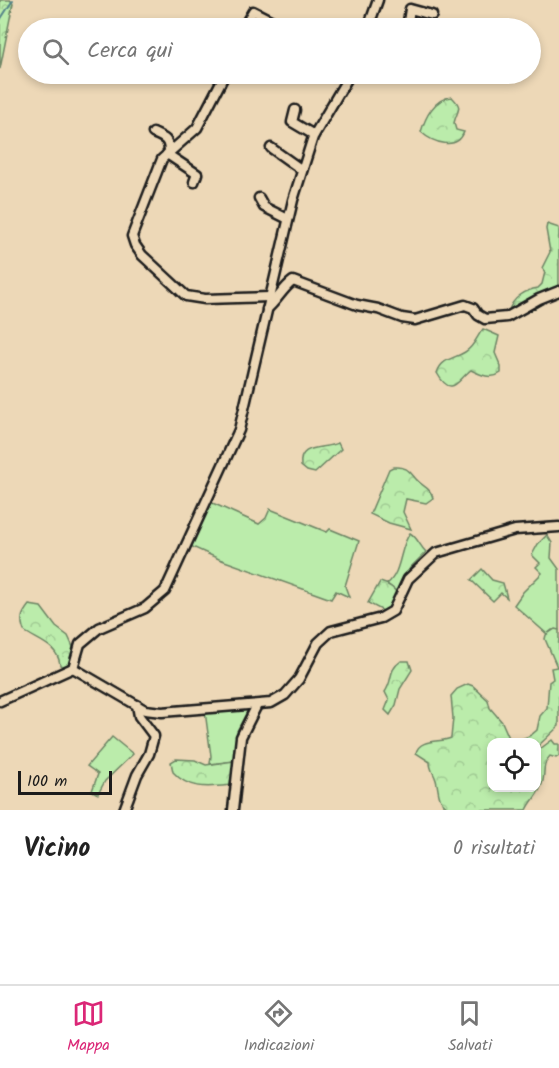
<!DOCTYPE html>
<html lang="it">
<head>
<meta charset="utf-8">
<style>
	body { margin:0; font-family:Kalam,sans-serif; background:#f2f2f2; color:#222 }
	.controls { position:absolute; right:18px; bottom:18px; display:grid; overflow:hidden; border-radius:12px; box-shadow:0 3px 9px #0003 }
	.controls button { width:54px; height:54px; display:grid; place-items:center; padding:0; border:0; border-bottom:2px solid #e0e0e0; background:#fff; color:#222; font:30px sans-serif }
	.scale { position:absolute; left:18px; bottom:15px; width:94px; box-sizing:border-box; padding-left:6px; border:3px solid #1c1c1c; border-top:0; font-size:16px; line-height:21px; white-space:nowrap; color:#1c1c1c; -webkit-text-stroke:4px #edd8b7; paint-order:stroke }
	.list { margin:0; padding:0; list-style:none }
	h2 { display:flex; justify-content:space-between; align-items:center; height:78px; margin:0; padding:0 24px; font-size:26px }
	h2 small { font-size:20px; font-weight:400; color:#767676 }
	.icon { flex:none; width:33px; height:33px; fill:none; stroke:currentColor; stroke-width:2; stroke-linecap:round; stroke-linejoin:round }
	.map { position:relative; flex:none; width:559px; height:810px; overflow:hidden }
	.search { position:absolute; background:#fff; box-shadow:0 3px 9px #0003; left:18px; right:18px; top:18px; height:66px; display:flex; align-items:center; gap:15px; box-sizing:border-box; padding:0 21px; border-radius:33px; color:#767676; font-size:22px }
	.sheet { height:174px; background:#fff }
	nav { display:flex; justify-content:space-around; align-items:center; box-sizing:border-box; height:84px; border-top:2px solid #e0e0e0; background:#fff; font-size:16px; color:#767676 }
	nav a { display:grid; justify-items:center; gap:3px }
	nav .on { color:#db2777 }
	.map>svg:first-child { display:block }
	.green { fill:#bbecab; stroke:#6c8464; stroke-width:1.5 }
	.forest { fill:url(#forest-crowns); stroke:#6c8464; stroke-width:1.5; fill-rule:evenodd }
	.lines { fill:none; stroke-linecap:round; stroke-linejoin:round }
	.stream { stroke:#538389; stroke-width:2 }
	.minor-casing { stroke:#1c1c1c; stroke-width:13 }
	.minor { stroke:#edd8b7; stroke-width:8 }
</style>
</head>
<body>
<div class="map">
<svg width="559" height="810" viewBox="0 0 559 810">
	<defs>
		<pattern id="forest-crowns" width="20" height="18" patternUnits="userSpaceOnUse" patternTransform="scale(1.5)"><rect width="20" height="18" fill="#bbecab"/><path d="M2 6a3 3 0 1 1 6 0M12 15a3 3 0 1 1 6 0" fill="none" stroke="#a0ca93"/></pattern>
	</defs>
	<rect width="100%" height="100%" fill="#edd8b7"/>
	<filter id="ink" filterUnits="userSpaceOnUse"><feTurbulence type="fractalNoise" baseFrequency=".0167" numOctaves="2"/><feDisplacementMap in="SourceGraphic" scale="12" xChannelSelector="R" yChannelSelector="G"/><feConvolveMatrix kernelMatrix="1 2 1 2 8 2 1 2 1" color-interpolation-filters="sRGB"/></filter>
	<g filter="url(#ink)">
		<!-- green -->
		<g class="green">
			<path d="M208 501 259 524 266 518 270 509 327 532 330 529 359 541 345 586 349 597 336 591 331 599 219 559 188 545Z"/>
			<path d="M410 533C418 538 419 545 426 552L410 568 397 594 395 590 387 584C402 572 399 548 410 533Z"/>
			<path d="M547 535 552 543 551 558 559 569V630H552L547 634 514 605 523 592 542 573 536 567 540 563 532 555 538 544Z"/>
			<path d="M250 706 237 731 234 761 210 764 211 756 205 711Z"/>
			<path d="M112 737 133 754 105 781 98 794 92 791 98 774 87 766Z"/>
		</g>
		<!-- forest -->
		<g class="forest">
			<path d="M0 0H10L13 3 0 69Z"/>
			<path d="M452 97C464 109 457 109 454 123L456 130 464 132C457 151 433 143 421 132 425 118 434 98 452 97Z"/>
			<path d="M547 224 559 228V294L528 312 511 315 509 310C513 298 525 290 538 288L542 284 545 272 542 268 550 252 546 229Z"/>
			<path d="M483 329 499 336 495 353 501 367V373C491 380 481 375 471 370 459 378 452 400 437 373 442 358 454 359 465 352 475 346 476 337 483 329Z"/>
			<path d="M338 443 341 449 315 473 307 471 301 466C298 443 323 450 338 443Z"/>
			<path d="M393 467C407 466 409 471 417 480 423 487 431 488 433 498L426 503 406 499 403 512 411 529 389 523 370 514 389 469Z"/>
			<path d="M482 569 492 580 503 583 507 598 501 593 493 601 471 580Z"/>
			<path d="M380 582C387 584 394 587 397 594L390 609 385 612 368 603Z"/>
			<path d="M29 605 41 607 56 627 68 636 73 647 74 656 66 668 60 665C58 645 38 641 24 631 20 620 21 615 29 605Z"/>
			<path d="M555 629 559 630V726L538 746 540 749 552 740 555 744H559V756L556 758 550 756C541 765 546 774 542 784 539 794 531 801 527 810H450C436 799 440 794 436 780 434 773 430 770 430 762L416 753C419 738 441 743 451 738L453 718 451 696 457 689 468 684 473 686 488 700 490 708 502 722 510 740 517 741 531 735 537 730 540 716 547 708 549 682 553 679 551 668 557 667 545 639 546 635ZM492 742H536V788H492Z"/>
			<path d="M401 661H409L412 670 400 689 396 705 390 715 385 710 389 700 385 692C394 679 387 671 401 661Z"/>
			<path d="M176 759 195 760 206 765 234 761V785C210 787 190 791 173 772L171 762Z"/>
		</g>
		<g class="lines">
			<!-- stream -->
			<path class="stream" d="M0 20 13 0"/>
			<defs>
				<g id="minor">
					<path d="M243 28 253 11 286 28"/>
					<path d="M368 28 378 0"/>
					<path d="M407 28 410 9 432 15"/>
					<path d="M225 74 197 128 162 159 132 236 135 245 142 255 186 296 205 299 269 297"/>
					<path d="M295 110 292 122 314 135"/>
					<path d="M153 133C164 138 169 139 169 152"/>
					<path d="M271 148 302 170"/>
					<path d="M167 154 197 174 194 182"/>
					<path d="M259 198 264 207 288 219"/>
					<path d="M267 309C277 301 282 289 293 281L357 305 378 309 402 318 415 320 465 305 473 308 478 315 485 319 507 317 539 299 559 291"/>
					<path d="M73 668 80 644 99 628 145 608 165 591 239 430 293 200 313 137 350 74"/>
					<path d="M73 668 145 710 162 712 271 703 285 695 299 679 318 643 331 631 381 618 393 611 408 579 436 553 515 530 559 527"/>
					<path d="M0 701 73 668"/>
					<path d="M124 810 137 775 149 754 154 736 139 716 137 705"/>
					<path d="M233 810 241 737 257 705"/>
				</g>
			</defs>
			<!-- minor casing -->
			<use href="#minor" class="minor-casing"/>
			<!-- minor -->
			<use href="#minor" class="minor"/>
		</g>
	</g>
</svg>
<div class="controls">
<button><svg class="icon" aria-label="locate" viewBox="0 0 24 24"><circle cx="12" cy="12" r="6"/><path d="M12 2v4M12 18v4M2 12h4M18 12h4"/></svg></button>
</div>
<div class="scale">100 m</div>
<div class="search"><svg class="icon" aria-label="search" viewBox="0 0 24 24"><circle cx="10" cy="10" r="6"/><path d="M15 15l6 6"/></svg>Cerca qui</div>
</div>
<section class="sheet">
<h2>Vicino<small>0 risultati</small></h2>
<ul class="list">
</ul>
</section>
<nav>
<a class="on"><svg class="icon" aria-label="map" viewBox="0 0 24 24"><path d="M3 6l6-2 6 2 6-2v14l-6 2-6-2-6 2zM9 4v14M15 6v14"/></svg>Mappa</a>
<a><svg class="icon" aria-label="directions" viewBox="0 0 24 24"><path d="M12 3l9 9-9 9-9-9zM9 14v-3h6M13 9l2 2-2 2"/></svg>Indicazioni</a>
<a><svg class="icon" aria-label="saved" viewBox="0 0 24 24"><path d="M7 4h10v16l-5-4-5 4z"/></svg>Salvati</a>
</nav>
</body>
</html>
